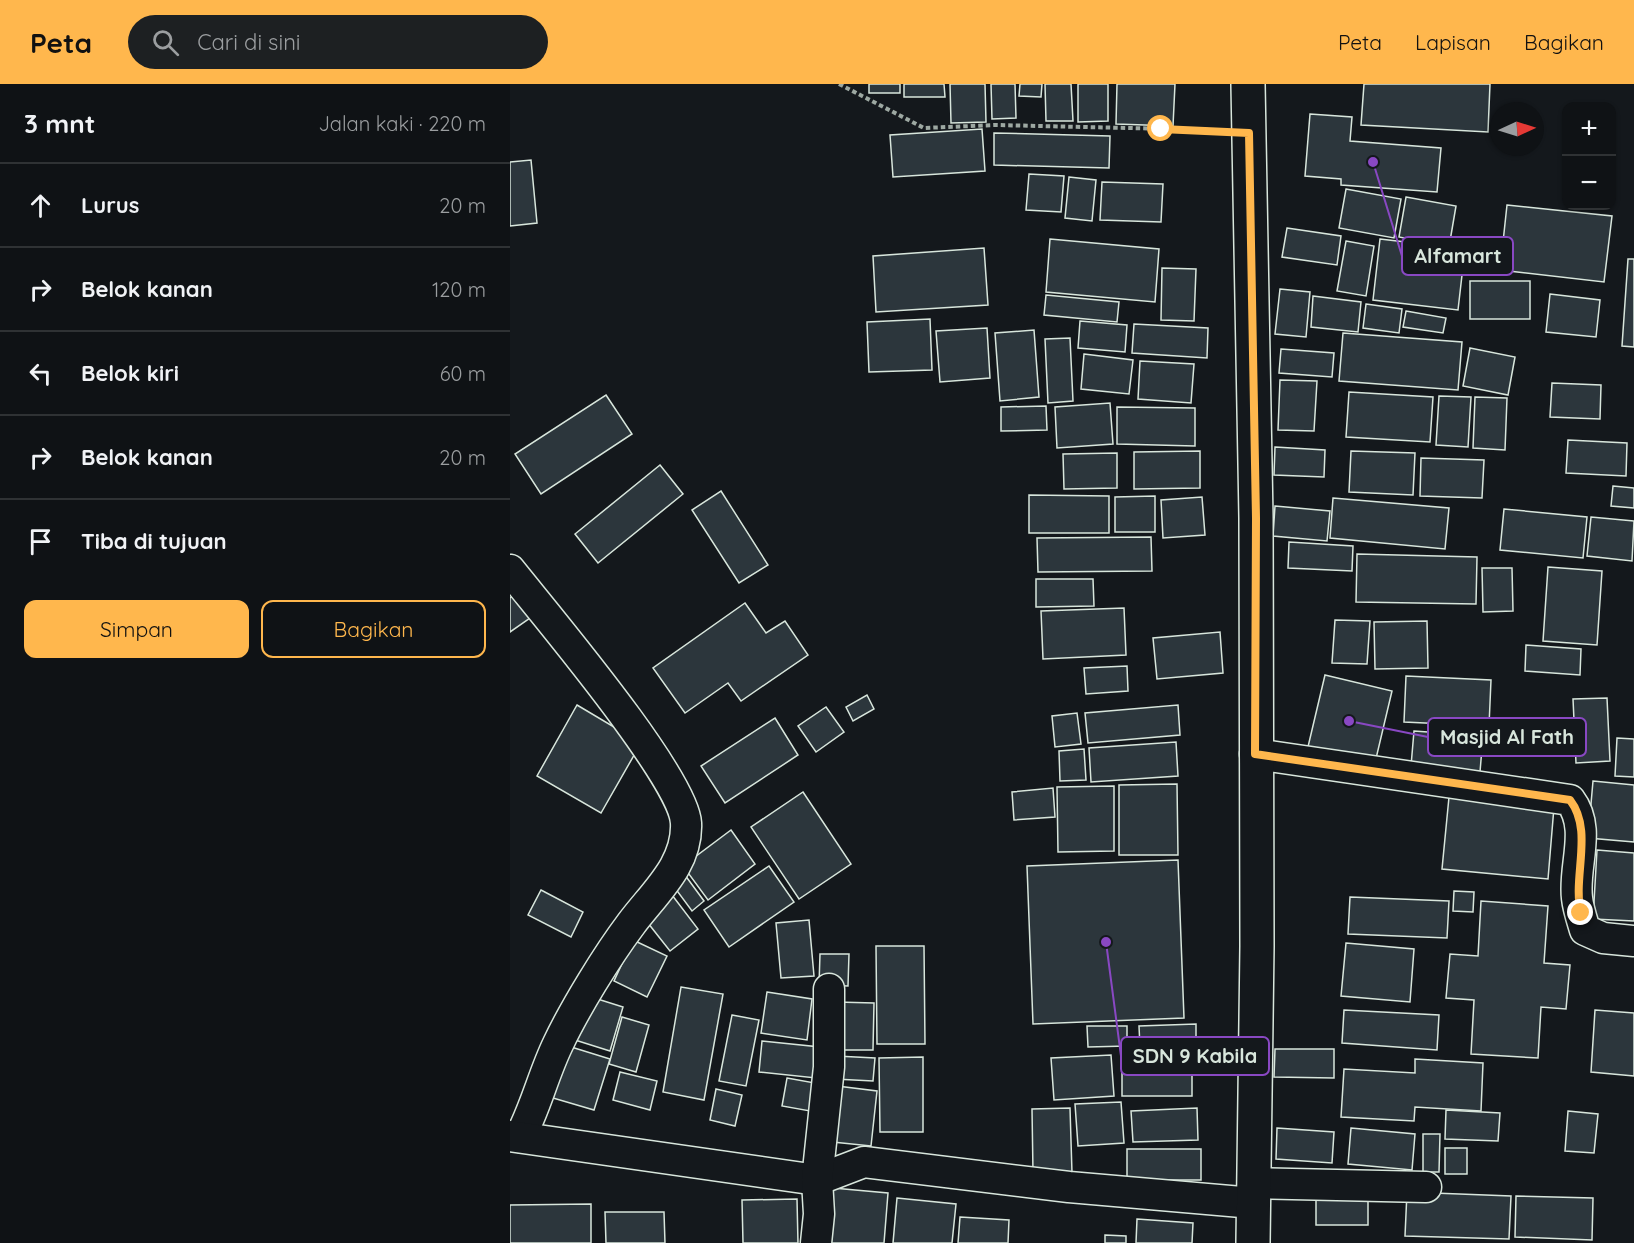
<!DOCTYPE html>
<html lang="id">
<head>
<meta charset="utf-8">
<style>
	body { margin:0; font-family:Quicksand,sans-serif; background:#1d2022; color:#f1f3f6 }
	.controls { position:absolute; right:18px; top:18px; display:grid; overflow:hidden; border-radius:12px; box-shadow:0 2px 4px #0004 }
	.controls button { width:54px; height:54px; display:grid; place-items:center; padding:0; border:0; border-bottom:2px solid #2f3234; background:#0f1215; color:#f1f3f6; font:30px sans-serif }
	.compass { position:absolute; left:980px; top:18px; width:54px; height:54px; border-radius:50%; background:#0f1215; box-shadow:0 2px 4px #0004; rotate:86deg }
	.stop { position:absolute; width:18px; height:18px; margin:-14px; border:4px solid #ffb74d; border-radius:50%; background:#fff }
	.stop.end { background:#ffb74d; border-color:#fff; box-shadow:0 2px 6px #0008 }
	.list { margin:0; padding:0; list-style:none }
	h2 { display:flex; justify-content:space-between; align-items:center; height:78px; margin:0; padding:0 24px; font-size:26px }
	h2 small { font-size:20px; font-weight:400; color:#9b9ea0 }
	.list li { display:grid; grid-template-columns:39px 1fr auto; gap:18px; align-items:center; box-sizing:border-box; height:84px; padding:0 24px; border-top:2px solid #2f3234 }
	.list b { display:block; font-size:22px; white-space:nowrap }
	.list em { font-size:20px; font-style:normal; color:#9b9ea0 }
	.actions { display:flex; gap:12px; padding:18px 24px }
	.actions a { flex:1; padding:14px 0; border:2px solid #ffb74d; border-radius:12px; text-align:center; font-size:21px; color:#ffb74d }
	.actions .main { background:#ffb74d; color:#111 }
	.icon { flex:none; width:33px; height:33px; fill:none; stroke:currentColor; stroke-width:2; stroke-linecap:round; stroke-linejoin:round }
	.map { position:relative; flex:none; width:1124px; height:1159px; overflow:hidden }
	header { display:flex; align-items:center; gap:36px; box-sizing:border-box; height:84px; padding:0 30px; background:#ffb74d; color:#111 }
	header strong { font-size:28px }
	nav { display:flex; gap:33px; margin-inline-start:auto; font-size:21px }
	.search { width:420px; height:54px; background:#1d2022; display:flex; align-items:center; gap:15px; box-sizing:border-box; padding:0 21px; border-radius:33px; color:#9b9ea0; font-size:22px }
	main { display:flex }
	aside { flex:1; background:#0f1215 }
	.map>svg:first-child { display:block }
	.building { fill:#2c363c; stroke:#d8e6dc; stroke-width:1.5 }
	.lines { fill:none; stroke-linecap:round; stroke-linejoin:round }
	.street-casing { stroke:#d8e6dc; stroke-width:33 }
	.secondary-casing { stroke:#d8e6dc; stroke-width:36 }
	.path { stroke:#9da8a2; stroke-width:4; stroke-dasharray:4.5 3; stroke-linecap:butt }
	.street { stroke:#14181c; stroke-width:30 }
	.secondary { stroke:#14181c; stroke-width:33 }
	.route { stroke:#ffb74d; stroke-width:8 }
	.leader { fill:none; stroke:#8948c3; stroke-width:2 }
	.callout-dot { fill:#8948c3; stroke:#14181c; stroke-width:2 }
	.callout { fill:#14181c; stroke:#8948c3; stroke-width:2 }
	.callout-label { font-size:20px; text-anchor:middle; font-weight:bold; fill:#d8e6dc }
</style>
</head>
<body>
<header>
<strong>Peta</strong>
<div class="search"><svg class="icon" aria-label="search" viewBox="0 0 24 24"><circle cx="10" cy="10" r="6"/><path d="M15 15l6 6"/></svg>Cari di sini</div>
<nav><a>Peta</a><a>Lapisan</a><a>Bagikan</a></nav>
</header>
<main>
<aside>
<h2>3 mnt<small>Jalan kaki · 220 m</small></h2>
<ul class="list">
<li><svg class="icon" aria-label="ahead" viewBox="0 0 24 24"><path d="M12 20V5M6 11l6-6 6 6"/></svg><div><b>Lurus</b></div><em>20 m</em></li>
<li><svg class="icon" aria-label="right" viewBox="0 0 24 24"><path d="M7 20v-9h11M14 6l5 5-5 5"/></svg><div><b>Belok kanan</b></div><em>120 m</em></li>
<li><svg class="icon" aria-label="left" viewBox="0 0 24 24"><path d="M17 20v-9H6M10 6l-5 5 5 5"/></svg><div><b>Belok kiri</b></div><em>60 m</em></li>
<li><svg class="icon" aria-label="right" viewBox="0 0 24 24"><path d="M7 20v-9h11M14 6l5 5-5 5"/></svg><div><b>Belok kanan</b></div><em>20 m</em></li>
<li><svg class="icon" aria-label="arrive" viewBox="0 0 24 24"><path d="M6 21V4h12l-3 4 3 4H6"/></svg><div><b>Tiba di tujuan</b></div></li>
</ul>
<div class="actions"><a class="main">Simpan</a><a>Bagikan</a></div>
</aside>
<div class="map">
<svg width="1124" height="1159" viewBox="0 0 1124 1159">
	<rect width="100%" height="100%" fill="#14181c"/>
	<!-- building -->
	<g class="building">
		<rect x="359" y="0" width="31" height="9"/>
		<path d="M394 0H434L435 13H394Z"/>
		<path d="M440 0H475L476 38 441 39Z"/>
		<path d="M481 0H505L506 34 482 35Z"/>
		<path d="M510 0H532L531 13 509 12Z"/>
		<path d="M535 0H561L563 37H536Z"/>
		<path d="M568 0H598V37L568 38Z"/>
		<path d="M607 0H665L663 42 606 40Z"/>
		<path d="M854 0H980L978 48 851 41Z"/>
		<path d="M800 30 842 33 840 57 931 64 927 108 831 101V95L795 92Z"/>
		<path d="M472 45 475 87 383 93 380 51Z"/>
		<path d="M484 49 600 52 599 84 484 81Z"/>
		<path d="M21 76 27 139 0 142V78Z"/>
		<path d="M519 90 554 92 551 128 516 126Z"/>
		<path d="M559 93 586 96 582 137 555 134Z"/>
		<path d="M592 98 653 100 651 138 590 136Z"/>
		<path d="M836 105 891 115 884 154 829 144Z"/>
		<path d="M896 113 946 122 939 163 889 153Z"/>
		<path d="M997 121 1102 132 1094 198 990 186Z"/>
		<path d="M777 144 831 152 827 181 772 173Z"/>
		<path d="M540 155 649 165 645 218 536 208Z"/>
		<path d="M870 155 955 165 948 226 863 216Z"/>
		<path d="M836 157 864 162 856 212 827 207Z"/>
		<path d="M474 164 478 221 366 228 363 172Z"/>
		<path d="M1118 175H1124V263L1112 262Z"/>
		<path d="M652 184 686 185 684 237 651 236Z"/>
		<rect x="960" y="197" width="60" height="38"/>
		<path d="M770 205 800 208 796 253 765 250Z"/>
		<path d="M1040 210 1090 216 1086 253 1036 248Z"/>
		<path d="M536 211 609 218 607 238 534 231Z"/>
		<path d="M803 212 851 218 848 248 801 243Z"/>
		<path d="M856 220 892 225 889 249 853 244Z"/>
		<path d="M896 227 936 234 933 249 893 243Z"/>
		<path d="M420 235 422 286 359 288 357 238Z"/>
		<path d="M570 237 617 241 615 268 568 264Z"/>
		<path d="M624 240 698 244 697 274 622 269Z"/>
		<path d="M477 244 480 294 430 298 426 247Z"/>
		<path d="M524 246 529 313 490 317 485 249Z"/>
		<path d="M833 249 952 258 948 306 829 297Z"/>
		<path d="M560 254 563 317 538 319 535 255Z"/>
		<path d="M960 264 1005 273 998 311 953 302Z"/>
		<path d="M771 265 824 269 822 293 769 289Z"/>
		<path d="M574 270 623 276 619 310 571 305Z"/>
		<path d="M630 277 684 280 681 319 628 315Z"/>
		<path d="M770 296 807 297 804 347 768 346Z"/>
		<path d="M1042 299 1091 301 1090 335 1040 333Z"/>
		<path d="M839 308 923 313 920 358 836 353Z"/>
		<path d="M96 311 122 350 31 410 5 370Z"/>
		<path d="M929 312 961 313 958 363 926 361Z"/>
		<path d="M965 313 997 314 995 366 963 364Z"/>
		<path d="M600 319 603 360 547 364 545 323Z"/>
		<path d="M536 322 537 346 491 347V323Z"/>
		<path d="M607 323 685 324V362L607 360Z"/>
		<path d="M1058 356 1117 359 1116 392 1056 389Z"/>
		<path d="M765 363 815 366 814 393 764 391Z"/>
		<path d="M690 367V404L624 405V368Z"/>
		<path d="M841 367 905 369 903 411 839 408Z"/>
		<path d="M607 369V404L554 405 553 370Z"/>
		<path d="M911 374 974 376 972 414 910 412Z"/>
		<path d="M150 381 173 410 88 479 65 450Z"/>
		<path d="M1103 402 1124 404V424L1101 422Z"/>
		<path d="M211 407 258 481 229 499 182 426Z"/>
		<path d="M519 411 599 412V449H519Z"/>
		<path d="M645 412V448H605V413Z"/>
		<path d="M692 413 695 451 653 454 651 416Z"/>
		<path d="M823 414 939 424 935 465 820 454Z"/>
		<path d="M765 422 820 427 817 457 763 452Z"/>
		<path d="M994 425 1077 433 1073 474 990 466Z"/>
		<path d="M1081 433 1124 437 1122 477 1077 472Z"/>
		<path d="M641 453 642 487 528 488 527 454Z"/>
		<path d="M779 458 843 462 842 487 778 484Z"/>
		<path d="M847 470 967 473 966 520 846 518Z"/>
		<path d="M1038 483 1092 487 1087 561 1033 557Z"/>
		<path d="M972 484H1002L1003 527 973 528Z"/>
		<path d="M526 495H583L584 522 526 523Z"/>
		<path d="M14 504 30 527 0 548V514Z"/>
		<path d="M235 519 256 549 275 537 298 571 231 617 218 599 175 629 143 584Z"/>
		<path d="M614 524 616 571 533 575 531 527Z"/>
		<path d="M825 536 860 537 857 580 822 579Z"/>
		<path d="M917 537 918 584 865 585 864 538Z"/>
		<path d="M710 548 713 589 647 595 643 554Z"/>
		<path d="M1016 561 1071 565 1070 591 1015 587Z"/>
		<path d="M617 582 618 607 576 610 574 584Z"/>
		<path d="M815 591 882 607 864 683 797 667Z"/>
		<path d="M896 592 981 596 979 642 894 638Z"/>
		<path d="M357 611 364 625 343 637 336 623Z"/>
		<path d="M1097 614 1100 677 1066 679 1063 615Z"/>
		<path d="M67 621 131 659 91 729 27 692Z"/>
		<path d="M668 621 670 651 578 659 575 629Z"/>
		<path d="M316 623 334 648 306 668 288 642Z"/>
		<path d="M567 629 571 660 545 663 542 632Z"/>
		<path d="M265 634 288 671 215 719 191 682Z"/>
		<path d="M904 647 973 652 970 688 901 682Z"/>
		<path d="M1107 654 1124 655V693L1105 692Z"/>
		<path d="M666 658 668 692 581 698 579 664Z"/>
		<path d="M574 665 576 696 550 697 549 667Z"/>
		<path d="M1083 697 1124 701V758L1078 754Z"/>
		<path d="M667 700 668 771H609V701Z"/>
		<path d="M604 702V767L548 768 547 703Z"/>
		<path d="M543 704 545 733 504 736 502 708Z"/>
		<path d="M293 708 341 780 289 815 241 743Z"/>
		<path d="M939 713 1044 723 1038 795 932 785Z"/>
		<path d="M221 746 245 780 198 816 173 782Z"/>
		<path d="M1087 766 1124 769V837L1083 835Z"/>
		<path d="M668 776 674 934 523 940 517 782Z"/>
		<path d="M259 782 284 818 219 863 194 826Z"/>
		<path d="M172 787 194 817 182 827 159 796Z"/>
		<path d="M31 806 73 828 61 853 18 831Z"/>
		<path d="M944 807 964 808 963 828 943 827Z"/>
		<path d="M162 811 188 845 160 867 134 834Z"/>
		<path d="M840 813 939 817 937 854 838 850Z"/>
		<path d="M971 817 1038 822 1034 879 1060 881 1056 925 1031 923 1028 974 961 970 964 916 936 914 940 870 968 872Z"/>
		<path d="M299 836 304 892 271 894 266 839Z"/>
		<path d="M123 856 157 872 137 913 104 897Z"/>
		<path d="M836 859 904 865 900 918 831 912Z"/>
		<path d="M366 862H414L415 960H367Z"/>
		<path d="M310 870H339L338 902 309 901Z"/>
		<path d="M171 903 213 910 194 1016 153 1008Z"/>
		<path d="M257 908 302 915 297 956 251 949Z"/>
		<path d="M78 912 113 923 100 967 65 956Z"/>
		<path d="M326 918 364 919 363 966H326Z"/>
		<path d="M834 926 929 931 927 966 832 959Z"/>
		<path d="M1085 926 1124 929V992L1081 988Z"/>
		<path d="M222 931 249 936 236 1002 209 997Z"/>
		<path d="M112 933 139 941 126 988 99 980Z"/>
		<path d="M686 940V961L630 963 629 942Z"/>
		<path d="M577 942H617V962L578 963Z"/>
		<path d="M252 957 310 963 306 994 249 988Z"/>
		<path d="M58 962 100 975 84 1026 43 1014Z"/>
		<path d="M765 965H824V994L764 993Z"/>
		<rect x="612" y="968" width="70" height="44"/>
		<path d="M601 971 604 1012 544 1016 541 974Z"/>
		<path d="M326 972 365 974 363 997 325 995Z"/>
		<path d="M413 973V1048H370L369 974Z"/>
		<path d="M905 975 973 979 971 1027 905 1023 904 1037 831 1033 834 985 905 989Z"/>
		<path d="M110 988 147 997 140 1026 103 1016Z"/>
		<path d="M277 994 305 999 300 1027 272 1022Z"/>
		<path d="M319 1001 367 1007 361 1062 313 1057Z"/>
		<path d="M206 1005 232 1011 225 1042 200 1036Z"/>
		<path d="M611 1018 614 1059 568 1062 565 1020Z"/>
		<path d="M560 1024 562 1089H523L522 1025Z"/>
		<path d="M687 1024 688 1056 623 1058 621 1027Z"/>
		<path d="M936 1026 990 1029 988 1057 935 1055Z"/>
		<path d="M1058 1027 1088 1030 1084 1069 1055 1067Z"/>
		<path d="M767 1044 824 1048 822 1079 766 1075Z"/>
		<path d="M841 1044 905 1050 902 1086 838 1080Z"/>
		<path d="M913 1050H930L929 1088H913Z"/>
		<rect x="935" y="1064" width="22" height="26"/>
		<rect x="617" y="1065" width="74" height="31"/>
		<path d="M323 1104 378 1109 374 1159H319Z"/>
		<path d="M897 1108 1001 1112 999 1155 895 1152Z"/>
		<rect x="806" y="1109" width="52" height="32"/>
		<path d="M1006 1112 1083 1114 1082 1156 1005 1153Z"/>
		<path d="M387 1114 446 1120 442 1159H383Z"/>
		<path d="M287 1115 288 1159H233L232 1116Z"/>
		<path d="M81 1120V1159H0V1121Z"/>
		<path d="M95 1128H154L155 1159H96Z"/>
		<path d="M450 1133 499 1136 498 1159H448Z"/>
		<path d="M627 1135 683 1139 682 1159H626Z"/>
		<path d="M595 1151 616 1152V1159H595Z"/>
	</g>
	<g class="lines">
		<defs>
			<g id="street">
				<path d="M0 486C34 529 174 694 176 739 178 781 144 809 121 840 97 872 65 924 48 960 33 991 26 1023 10 1053"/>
				<path d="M745 670 1060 716C1082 745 1063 781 1067 814 1068 824 1072 836 1075 846L1093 854 1124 857"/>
				<path d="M0 1052 307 1096 354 1078 559 1103 743 1119"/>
				<path d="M743 1099 916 1103"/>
				<path d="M306 1159 309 1130 307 1096 319 983V905"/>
			</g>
			<path id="secondary" d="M738 0 746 434 747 862 743 1159"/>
		</defs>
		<!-- street casing -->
		<use href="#street" class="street-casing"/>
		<!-- secondary casing -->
		<use href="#secondary" class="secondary-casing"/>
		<!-- path -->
		<path class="path" d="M329 0 414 44 486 41 705 46"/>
		<!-- street -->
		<use href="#street" class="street"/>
		<!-- secondary -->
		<use href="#secondary" class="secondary"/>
	</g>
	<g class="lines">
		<!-- route -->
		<path class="route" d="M651 45 739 49 746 434 745 670 1060 716C1084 747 1062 793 1071 829"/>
	</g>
	<!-- callouts -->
	<path class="leader" d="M863 78L892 172M839 637L918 653M596 858L611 972"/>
	<g class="callout-dot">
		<circle cx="863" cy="78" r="6"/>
		<circle cx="839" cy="637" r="6"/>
		<circle cx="596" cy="858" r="6"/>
	</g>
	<g class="callout">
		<rect x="892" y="153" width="111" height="38" rx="6"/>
		<rect x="918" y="634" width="158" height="38" rx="6"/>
		<rect x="611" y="953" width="148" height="38" rx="6"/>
	</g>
	<g class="callout-label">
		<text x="948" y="179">Alfamart</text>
		<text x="997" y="660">Masjid Al Fath</text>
		<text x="685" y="979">SDN 9 Kabila</text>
	</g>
</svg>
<div class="controls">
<button>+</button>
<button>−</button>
</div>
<svg class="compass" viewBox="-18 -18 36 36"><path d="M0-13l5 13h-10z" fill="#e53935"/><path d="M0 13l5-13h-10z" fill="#9b9ea0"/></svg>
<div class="stop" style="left:651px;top:45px"></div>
<div class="stop end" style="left:1071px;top:829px"></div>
</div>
</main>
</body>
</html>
